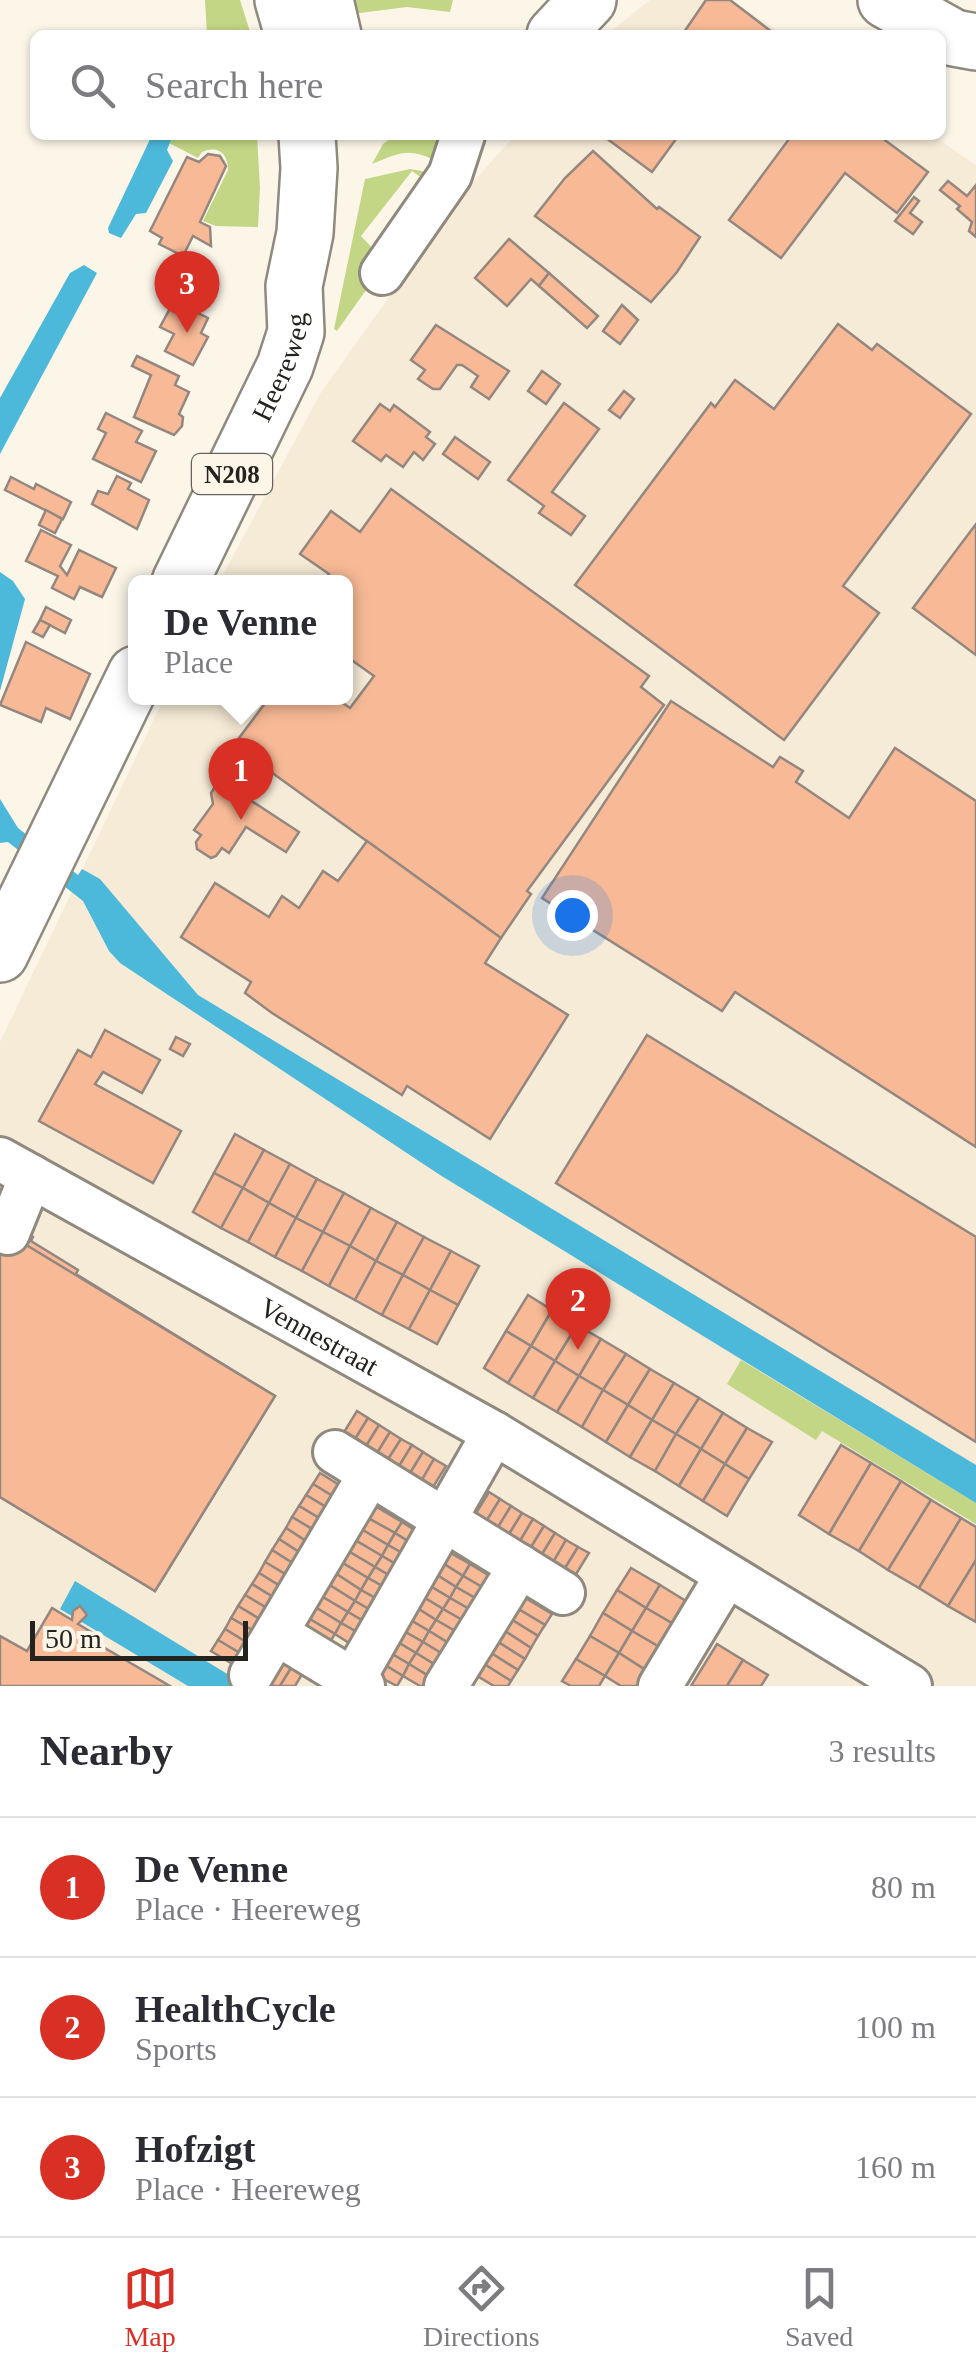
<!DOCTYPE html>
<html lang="en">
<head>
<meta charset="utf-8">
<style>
	body { margin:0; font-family:"Times New Roman",serif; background:#f7f7f7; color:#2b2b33 }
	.scale { position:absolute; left:30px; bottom:25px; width:218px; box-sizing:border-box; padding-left:10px; border:5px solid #25231e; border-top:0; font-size:28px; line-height:35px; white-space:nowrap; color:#25231e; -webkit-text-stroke:8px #fcf6e9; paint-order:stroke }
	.you { position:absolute; left:572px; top:915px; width:35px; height:35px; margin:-25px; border:8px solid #fff; border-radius:50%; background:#1a73e8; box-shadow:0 0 0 15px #1a73e833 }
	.badge { display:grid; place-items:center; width:65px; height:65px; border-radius:50%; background:#d93025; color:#fff; font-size:32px; font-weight:700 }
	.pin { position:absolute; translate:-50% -82px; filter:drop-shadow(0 2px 5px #0008) }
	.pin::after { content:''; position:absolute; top:52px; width:35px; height:30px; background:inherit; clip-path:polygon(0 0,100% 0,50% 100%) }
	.popup { position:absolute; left:128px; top:575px; width:225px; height:130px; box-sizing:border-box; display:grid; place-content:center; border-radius:15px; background:#fff; filter:drop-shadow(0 2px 8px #0005); font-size:32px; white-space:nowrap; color:#7c7c81 }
	.popup b { font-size:38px; color:#2b2b33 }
	.popup::after { content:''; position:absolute; left:50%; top:100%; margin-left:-20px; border:20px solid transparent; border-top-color:#fff }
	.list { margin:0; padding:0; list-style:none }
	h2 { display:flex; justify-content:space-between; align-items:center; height:130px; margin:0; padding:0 40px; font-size:42px }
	h2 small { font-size:32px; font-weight:400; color:#7c7c81 }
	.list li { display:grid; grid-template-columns:65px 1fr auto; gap:30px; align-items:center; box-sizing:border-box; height:140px; padding:0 40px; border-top:2px solid #e1e1e2 }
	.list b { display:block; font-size:38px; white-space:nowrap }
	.list p { margin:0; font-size:32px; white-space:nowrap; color:#7c7c81 }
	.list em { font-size:32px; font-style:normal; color:#7c7c81 }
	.icon { flex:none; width:55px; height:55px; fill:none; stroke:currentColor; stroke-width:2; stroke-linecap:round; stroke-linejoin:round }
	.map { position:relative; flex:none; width:976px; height:1686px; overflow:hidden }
	.search { position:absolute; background:#fff; box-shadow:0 2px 8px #0004; left:30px; right:30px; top:30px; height:110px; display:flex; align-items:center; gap:25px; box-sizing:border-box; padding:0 35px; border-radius:15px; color:#7c7c81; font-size:38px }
	.sheet { height:550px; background:#fff }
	nav { display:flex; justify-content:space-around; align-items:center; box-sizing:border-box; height:140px; border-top:2px solid #e1e1e2; background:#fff; font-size:28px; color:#7c7c81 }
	nav a { display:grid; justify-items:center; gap:5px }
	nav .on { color:#d93025 }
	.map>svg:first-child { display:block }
	.industrial { fill:#f6ebd6 }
	.green { fill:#c2d685 }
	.water { fill:#4cb8da }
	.building { fill:#f8ba96; stroke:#948780; stroke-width:2.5 }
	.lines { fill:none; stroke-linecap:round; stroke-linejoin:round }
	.minor-casing { stroke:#8f897e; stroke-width:48 }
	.major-casing { stroke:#8f897e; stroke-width:60 }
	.minor { stroke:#fff; stroke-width:42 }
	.major { stroke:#fff; stroke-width:55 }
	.labels { text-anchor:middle; stroke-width:10; stroke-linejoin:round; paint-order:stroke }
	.shield { fill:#fcf6e9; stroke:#66625b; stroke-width:2.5 }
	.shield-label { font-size:25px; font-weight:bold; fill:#25231e }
	.street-label { font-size:28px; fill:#25231e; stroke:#fcf6e9 }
</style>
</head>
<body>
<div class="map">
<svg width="976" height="1686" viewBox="0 0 976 1686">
	<rect width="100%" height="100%" fill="#fcf6e9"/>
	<!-- industrial -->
	<g class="industrial">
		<path d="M650 0H732L784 35H606Z"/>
		<path d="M515 135H932L976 165V1686H0V1042L164 698H346V582H219L320 394 460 197Z"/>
	</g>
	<!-- green -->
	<g class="green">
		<path d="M205 0H240L251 35H207Z"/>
		<path d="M339 0H453L450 12 407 7 344 15Z"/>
		<path d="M173 135H257L260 188 258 227 216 226 203 221 228 170C228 153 218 145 202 152L198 158 169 143Z"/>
		<path d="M396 135H437L443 150V164C410 148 405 150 372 164L383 144Z"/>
		<path d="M410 169 422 171 434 179 429 183 412 171 361 236 375 251 379 272 337 331 334 329 365 179Z"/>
		<path d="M741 1360 976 1503V1524L822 1431 816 1440 727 1384Z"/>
	</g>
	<!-- water -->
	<g class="water">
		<path d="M152 135H173L167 150 173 161 146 213 136 214 121 238 109 233 108 228Z"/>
		<path d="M84 265 97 273 0 454V398L70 273Z"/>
		<path d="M0 572 13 581 25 599 0 691Z"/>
		<path d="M0 799 18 828 78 875 82 869 100 879 198 995 976 1465V1503L440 1175 120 963 109 951 83 901 8 842 0 843Z"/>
		<path d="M75 1581 247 1686H188L60 1609Z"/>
	</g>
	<!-- building -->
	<g class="building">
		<path d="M706 0H730L772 32 770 35H682Z"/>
		<path d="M602 135H679L652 172Z"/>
		<path d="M792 135H878L928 172 897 213 845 173 781 258 729 220Z"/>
		<path d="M593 151 657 209 659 207 700 237 677 272 651 302 535 216 565 178Z"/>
		<path d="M208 154 220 156 226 166 200 222 210 227 211 246 193 236 183 256 159 244 162 238 150 231 187 157 199 162Z"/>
		<path d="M948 181 967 196 976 185V237L969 231 972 222 957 209 960 206 940 190Z"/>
		<path d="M914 197 919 201 910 213 922 222 913 234 895 221Z"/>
		<path d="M509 239 549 273 539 286 531 279 507 306 475 278Z"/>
		<path d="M549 273 598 316 587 328 539 286Z"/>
		<path d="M174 301 208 318 201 333 208 337 193 365 165 351 174 334 160 327Z"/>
		<path d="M622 305 638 320 620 344 603 331Z"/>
		<path d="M838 324 872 350 877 344 971 414 843 586 879 613 784 740 575 585 711 403 715 407 735 380 774 409Z"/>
		<path d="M436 325 509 371 489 399 471 387 478 376 462 365H457L440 389H433L418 379 425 370 411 360Z"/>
		<path d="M137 356 179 376 175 385 189 392 179 414 183 417 182 426 174 435 134 417 151 375 132 366Z"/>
		<path d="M542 371 560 384 546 404 528 391Z"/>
		<path d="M624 391 634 399 620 418 609 410Z"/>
		<path d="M564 403 599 429 552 492 585 516 571 535 539 513 544 506 508 480Z"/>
		<path d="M380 404 390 411 394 405 430 432 426 437 435 444 423 460 414 452 403 467 386 455 381 461 353 441Z"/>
		<path d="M106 413 142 431 136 442 156 451 141 482 93 459 106 433 98 429Z"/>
		<path d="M455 437 490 462 478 479 443 454Z"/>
		<path d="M117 476 131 483 128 489 149 500 137 529 92 504 98 491 108 494Z"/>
		<path d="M11 477 34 489 36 484 71 502 63 519 5 490Z"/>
		<path d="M391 489 649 676 641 687 664 705 527 891 531 894 501 938 253 759 258 751 239 738 269 698H336L350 708 374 676 346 656V582H322L329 574 300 554 331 511 360 532Z"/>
		<path d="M46 510 62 519 55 533 39 525Z"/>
		<path d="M976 524V655L913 608Z"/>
		<path d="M41 530 71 545 60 566 67 575 79 550 116 568 102 597 80 587 74 599 52 588 58 576 26 561Z"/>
		<path d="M46 607 71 620 65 633 40 620Z"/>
		<path d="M40 620 50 625 43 637 33 632Z"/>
		<path d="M26 642 90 674 70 719 46 708 41 722 0 705Z"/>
		<path d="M671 701 773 767 780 757 803 771 796 782 849 818 895 748 976 801V1147L735 992 722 1011 542 898Z"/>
		<path d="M224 783 299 832 286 852 246 827 229 853 222 848 216 856 211 858 197 849 196 842 201 835 194 830 213 804 211 793 216 785Z"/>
		<path d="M367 841 501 938 485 963 568 1015 490 1139 407 1086 402 1095 272 1013 245 993 251 982 181 937 215 883 269 917 282 896 299 908 323 871 338 881Z"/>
		<path d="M105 1030 160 1060 142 1093 103 1072 95 1084 181 1131 153 1183 39 1121 78 1050 91 1057Z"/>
		<path d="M647 1035 976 1237V1442L556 1183Z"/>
		<path d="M176 1037 190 1044 183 1056 170 1049Z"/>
		<path d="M235 1134 264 1150 243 1188 214 1173Z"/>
		<path d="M264 1150 290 1164 269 1203 243 1188Z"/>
		<path d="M290 1164 317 1179 296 1218 269 1203Z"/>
		<path d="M214 1173 243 1188 221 1228 193 1212Z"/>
		<path d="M317 1179 344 1193 323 1232 296 1218Z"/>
		<path d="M243 1188 269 1203 248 1242 221 1228Z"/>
		<path d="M344 1193 371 1208 350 1246 323 1232Z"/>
		<path d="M269 1203 296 1218 275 1257 248 1242Z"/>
		<path d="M37 1205 26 1233 33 1237 31 1241 78 1270 76 1274 275 1396 155 1591 0 1497V1245L15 1254Z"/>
		<path d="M371 1208 397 1222 376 1261 350 1246Z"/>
		<path d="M296 1218 323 1232 302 1271 275 1257Z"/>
		<path d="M397 1222 424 1237 403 1275 376 1261Z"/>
		<path d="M0 1229 275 1396 155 1591 0 1497Z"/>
		<path d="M323 1232 350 1246 329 1286 302 1271Z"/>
		<path d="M424 1237 451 1251 430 1290 403 1275Z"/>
		<path d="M350 1246 376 1261 355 1300 329 1286Z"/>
		<path d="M451 1251 479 1266 458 1305 430 1290Z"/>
		<path d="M376 1261 403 1275 382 1315 355 1300Z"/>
		<path d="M403 1275 430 1290 409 1329 382 1315Z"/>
		<path d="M430 1290 458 1305 437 1344 409 1329Z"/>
		<path d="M528 1295 552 1310 531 1346 506 1331Z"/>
		<path d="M552 1310 577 1325 555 1361 531 1346Z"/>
		<path d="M577 1325 601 1339 579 1376 555 1361Z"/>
		<path d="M506 1331 531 1346 508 1383 484 1368Z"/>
		<path d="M601 1339 626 1354 603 1390 579 1376Z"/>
		<path d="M531 1346 555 1361 533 1398 508 1383Z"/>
		<path d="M626 1354 650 1369 628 1405 603 1390Z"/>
		<path d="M555 1361 579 1376 557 1412 533 1398Z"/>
		<path d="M650 1369 674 1383 652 1420 628 1405Z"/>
		<path d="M579 1376 603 1390 582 1427 557 1412Z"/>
		<path d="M674 1383 699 1398 676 1434 652 1420Z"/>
		<path d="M603 1390 628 1405 606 1442 582 1427Z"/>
		<path d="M699 1398 723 1413 701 1449 676 1434Z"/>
		<path d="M628 1405 652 1420 630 1457 606 1442Z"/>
		<path d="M357 1411 368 1418 352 1444 341 1437Z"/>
		<path d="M723 1413 747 1428 725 1464 701 1449Z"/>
		<path d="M368 1418 379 1425 363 1451 352 1444Z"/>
		<path d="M652 1420 676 1434 655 1471 630 1457Z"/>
		<path d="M379 1425 390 1432 374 1458 363 1451Z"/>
		<path d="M747 1428 772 1442 749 1479 725 1464Z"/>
		<path d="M390 1432 401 1439 385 1464 374 1458Z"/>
		<path d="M676 1434 701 1449 679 1486 655 1471Z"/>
		<path d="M401 1439 412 1445 396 1471 385 1464Z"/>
		<path d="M412 1445 423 1452 407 1478 396 1471Z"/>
		<path d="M841 1445 871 1463 829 1534 799 1515Z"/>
		<path d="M701 1449 725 1464 703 1501 679 1486Z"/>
		<path d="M423 1452 434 1459 419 1485 407 1478Z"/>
		<path d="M434 1459 446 1466 430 1492 419 1485Z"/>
		<path d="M871 1463 901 1481 859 1551 829 1534Z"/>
		<path d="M725 1464 749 1479 727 1516 703 1501Z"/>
		<path d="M320 1473 349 1491 342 1502 313 1484Z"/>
		<path d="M901 1481 931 1500 888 1570 859 1551Z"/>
		<path d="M313 1484 342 1502 336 1513 306 1495Z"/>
		<path d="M489 1492 500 1499 484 1525 473 1518Z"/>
		<path d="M306 1495 336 1513 329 1524 299 1506Z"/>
		<path d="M500 1499 511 1506 495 1532 484 1525Z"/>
		<path d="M931 1500 961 1518 919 1588 888 1570Z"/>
		<path d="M299 1506 329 1524 322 1535 292 1517Z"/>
		<path d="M375 1506 402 1522 395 1533 368 1518Z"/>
		<path d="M511 1506 522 1513 506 1539 495 1532Z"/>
		<path d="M522 1513 533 1519 517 1546 506 1539Z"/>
		<path d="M292 1517 322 1535 315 1547 286 1528Z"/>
		<path d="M368 1518 395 1533 388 1545 361 1529Z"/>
		<path d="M961 1518 976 1527V1560L948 1606 919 1588Z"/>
		<path d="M533 1519 544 1526 528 1552 517 1546Z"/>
		<path d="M402 1522 424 1536 417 1547 395 1533Z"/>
		<path d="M544 1526 555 1533 539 1559 528 1552Z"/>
		<path d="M286 1528 315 1547 308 1558 279 1539Z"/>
		<path d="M361 1529 388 1545 382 1556 355 1540Z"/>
		<path d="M395 1533 417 1547 411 1558 388 1545Z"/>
		<path d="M555 1533 566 1540 551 1566 539 1559Z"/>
		<path d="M279 1539 308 1558 302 1569 272 1550Z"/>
		<path d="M355 1540 382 1556 375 1567 348 1551Z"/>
		<path d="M566 1540 578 1547 562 1573 551 1566Z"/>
		<path d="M388 1545 411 1558 404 1569 382 1556Z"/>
		<path d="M578 1547 589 1553 573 1579 562 1573Z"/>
		<path d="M272 1550 302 1569 295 1580 265 1562Z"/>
		<path d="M348 1551 375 1567 368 1578 341 1562Z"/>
		<path d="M447 1551 470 1564 463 1576 441 1562Z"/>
		<path d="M382 1556 404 1569 397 1580 375 1567Z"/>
		<path d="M976 1560V1622L948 1606Z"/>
		<path d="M265 1562 295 1580 288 1591 259 1573Z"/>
		<path d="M341 1562 368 1578 361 1590 335 1573Z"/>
		<path d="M441 1562 463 1576 456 1587 434 1573Z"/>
		<path d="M470 1564 496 1580 489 1591 463 1576Z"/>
		<path d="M375 1567 397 1580 391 1591 368 1578Z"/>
		<path d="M631 1568 660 1585 646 1608 617 1590Z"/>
		<path d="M259 1573 288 1591 281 1602 252 1584Z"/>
		<path d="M335 1573 361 1590 355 1601 328 1584Z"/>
		<path d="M434 1573 456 1587 450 1598 427 1584Z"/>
		<path d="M463 1576 489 1591 482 1602 456 1587Z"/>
		<path d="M368 1578 391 1591 384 1603 361 1590Z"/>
		<path d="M252 1584 281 1602 275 1613 245 1595Z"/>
		<path d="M328 1584 355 1601 348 1612 321 1596Z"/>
		<path d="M427 1584 450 1598 443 1609 420 1595Z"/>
		<path d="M660 1585 689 1603 675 1625 646 1608Z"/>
		<path d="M456 1587 482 1602 476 1613 450 1598Z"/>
		<path d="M361 1590 384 1603 377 1614 355 1601Z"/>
		<path d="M617 1590 646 1608 632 1631 603 1613Z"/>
		<path d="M245 1595 275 1613 268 1624 238 1606Z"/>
		<path d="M420 1595 443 1609 436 1620 414 1606Z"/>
		<path d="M321 1596 348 1612 341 1623 315 1607Z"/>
		<path d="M522 1596 552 1614 545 1625 515 1607Z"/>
		<path d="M450 1598 476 1613 469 1624 443 1609Z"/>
		<path d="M355 1601 377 1614 370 1625 348 1612Z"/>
		<path d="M80 1606 87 1615 78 1624 101 1638 98 1644 170 1686H0V1636L27 1651 52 1608 72 1620 73 1611Z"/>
		<path d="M238 1606 268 1624 261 1635 231 1618Z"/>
		<path d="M414 1606 436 1620 429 1631 407 1618Z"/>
		<path d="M315 1607 341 1623 335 1634 308 1618Z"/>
		<path d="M515 1607 545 1625 538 1636 509 1618Z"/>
		<path d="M646 1608 675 1625 661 1648 632 1631Z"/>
		<path d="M443 1609 469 1624 462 1635 436 1620Z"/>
		<path d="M348 1612 370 1625 364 1636 341 1623Z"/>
		<path d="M603 1613 632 1631 619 1653 590 1636Z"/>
		<path d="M231 1618 261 1635 254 1647 225 1629Z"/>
		<path d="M308 1618 335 1634 328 1645 301 1629Z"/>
		<path d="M407 1618 429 1631 423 1642 400 1629Z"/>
		<path d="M509 1618 538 1636 531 1648 502 1629Z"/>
		<path d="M436 1620 462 1635 455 1647 429 1631Z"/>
		<path d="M341 1623 364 1636 357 1648 335 1634Z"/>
		<path d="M225 1629 254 1647 248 1658 218 1640Z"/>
		<path d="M400 1629 423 1642 416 1653 394 1640Z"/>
		<path d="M502 1629 531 1648 525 1659 495 1640Z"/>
		<path d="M429 1631 455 1647 449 1658 423 1642Z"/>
		<path d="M632 1631 661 1648 647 1671 619 1653Z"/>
		<path d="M590 1636 619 1653 605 1676 576 1659Z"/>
		<path d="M218 1640 248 1658 241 1669 211 1651Z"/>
		<path d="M394 1640 416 1653 409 1664 387 1651Z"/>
		<path d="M495 1640 525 1659 518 1670 488 1651Z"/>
		<path d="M423 1642 449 1658 442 1669 416 1653Z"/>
		<path d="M717 1644 743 1660 727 1686H691Z"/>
		<path d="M387 1651 409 1664 403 1676 380 1662Z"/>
		<path d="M488 1651 518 1670 511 1681 481 1662Z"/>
		<path d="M284 1653 296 1660 280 1686H272L266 1683Z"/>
		<path d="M416 1653 442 1669 435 1680 409 1664Z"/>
		<path d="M619 1653 647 1671 638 1686H621L605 1676Z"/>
		<path d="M576 1659 605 1676 599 1686H571L562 1681Z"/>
		<path d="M296 1660 307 1666 295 1686H280Z"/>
		<path d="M743 1660 768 1675 761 1686H727Z"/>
		<path d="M380 1662 403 1676 397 1686 374 1674Z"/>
		<path d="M481 1662 511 1681 508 1686H494L474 1674Z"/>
		<path d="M409 1664 435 1680 432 1686H420L403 1676Z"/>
	</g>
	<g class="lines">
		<defs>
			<g id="minor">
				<path d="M382 273 450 175 463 135"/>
				<path id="s1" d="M0 1159 494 1433 910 1686"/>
				<path d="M8 1233 31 1176"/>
				<path d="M335 1452 563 1593"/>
				<path d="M276 1633 363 1686"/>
				<path d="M251 1675 370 1474"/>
				<path d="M353 1680 494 1433"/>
				<path d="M446 1686 520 1566"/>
				<path d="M660 1686 727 1575"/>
			</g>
			<g id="major">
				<path d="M283 0 293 35"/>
				<path d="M325 0 333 35"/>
				<path d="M886 0 954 38 976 42"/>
				<path d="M555 35 588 0"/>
				<path id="s2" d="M180 582 285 366 296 332 294 286 305 233 309 168 307 135"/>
				<path d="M0 954 136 674"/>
			</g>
		</defs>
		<!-- minor casing -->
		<use href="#minor" class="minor-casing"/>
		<!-- major casing -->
		<use href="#major" class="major-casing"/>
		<!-- minor -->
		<use href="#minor" class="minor"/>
		<!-- major -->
		<use href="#major" class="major"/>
	</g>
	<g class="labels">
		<!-- shield labels -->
		<rect class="shield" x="192" y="454" width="80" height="40" rx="8"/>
		<g class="shield-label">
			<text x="232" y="483">N208</text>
		</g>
		<!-- street labels -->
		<g class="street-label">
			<text dy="10" stroke="none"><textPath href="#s2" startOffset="238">Heereweg</textPath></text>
			<text dy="10" stroke="none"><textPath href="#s1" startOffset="365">Vennestraat</textPath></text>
		</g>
	</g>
</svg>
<div class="scale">50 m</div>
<div class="you"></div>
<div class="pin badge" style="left:241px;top:820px">1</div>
<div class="popup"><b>De Venne</b>Place</div>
<div class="pin badge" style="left:578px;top:1350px">2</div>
<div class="pin badge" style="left:187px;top:333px">3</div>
<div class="search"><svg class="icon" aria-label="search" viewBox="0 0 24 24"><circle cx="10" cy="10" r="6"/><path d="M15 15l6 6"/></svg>Search here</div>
</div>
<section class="sheet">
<h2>Nearby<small>3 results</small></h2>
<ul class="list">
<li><span class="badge">1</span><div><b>De Venne</b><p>Place · Heereweg</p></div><em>80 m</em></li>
<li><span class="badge">2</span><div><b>HealthCycle</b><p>Sports</p></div><em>100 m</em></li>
<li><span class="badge">3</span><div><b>Hofzigt</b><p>Place · Heereweg</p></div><em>160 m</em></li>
</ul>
</section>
<nav>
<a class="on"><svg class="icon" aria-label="map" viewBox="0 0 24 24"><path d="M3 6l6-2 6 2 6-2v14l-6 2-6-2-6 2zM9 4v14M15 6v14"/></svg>Map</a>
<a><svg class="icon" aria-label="directions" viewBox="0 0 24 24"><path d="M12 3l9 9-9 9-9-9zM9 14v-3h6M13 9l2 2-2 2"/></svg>Directions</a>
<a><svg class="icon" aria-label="saved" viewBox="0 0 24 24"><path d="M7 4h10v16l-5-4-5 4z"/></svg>Saved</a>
</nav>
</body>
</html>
